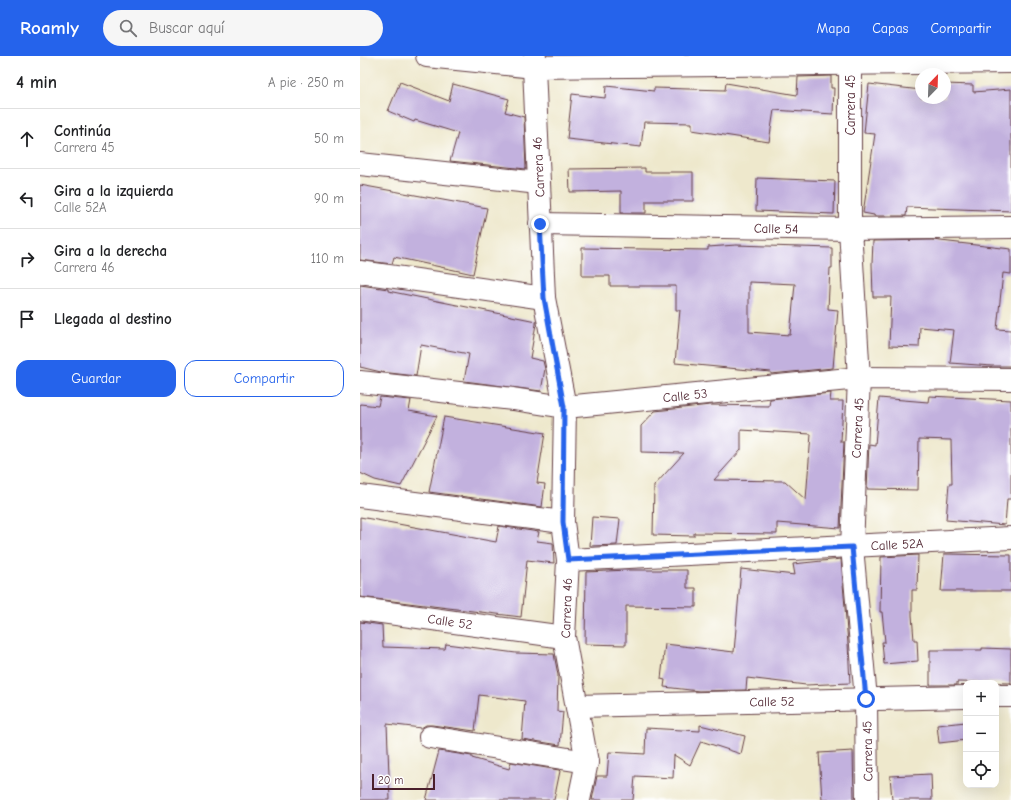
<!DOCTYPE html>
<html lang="es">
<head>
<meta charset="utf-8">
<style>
	body { margin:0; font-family:"Comic Neue",sans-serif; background:#f6f6f6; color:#202124 }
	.controls { position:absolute; right:12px; bottom:12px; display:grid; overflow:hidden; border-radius:8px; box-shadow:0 4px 16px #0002 }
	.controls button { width:36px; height:36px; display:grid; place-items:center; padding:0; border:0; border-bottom:1px solid #e0e0e0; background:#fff; color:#202124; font:20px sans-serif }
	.compass { position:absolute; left:555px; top:12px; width:36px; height:36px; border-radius:50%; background:#fff; box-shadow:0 4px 16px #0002; rotate:23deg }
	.scale { position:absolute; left:12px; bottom:10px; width:63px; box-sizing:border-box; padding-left:4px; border:2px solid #4a1f2b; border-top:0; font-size:11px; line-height:14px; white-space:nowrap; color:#4a1f2b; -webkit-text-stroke:3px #fff; paint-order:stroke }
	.stop { position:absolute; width:12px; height:12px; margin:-9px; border:3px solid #2563eb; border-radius:50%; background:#fff }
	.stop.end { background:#2563eb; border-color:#fff; box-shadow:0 1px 4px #0008 }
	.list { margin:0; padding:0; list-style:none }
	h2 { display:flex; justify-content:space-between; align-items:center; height:52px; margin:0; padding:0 16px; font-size:17px }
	h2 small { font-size:13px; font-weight:400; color:#757577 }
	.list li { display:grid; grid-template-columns:26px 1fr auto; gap:12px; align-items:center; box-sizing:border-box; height:60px; padding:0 16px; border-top:1px solid #e0e0e0 }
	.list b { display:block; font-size:15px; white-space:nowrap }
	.list p { margin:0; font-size:13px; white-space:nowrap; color:#757577 }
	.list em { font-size:13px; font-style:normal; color:#757577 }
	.actions { display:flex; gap:8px; padding:12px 16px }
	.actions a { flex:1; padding:9px 0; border:1px solid #2563eb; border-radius:12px; text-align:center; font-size:14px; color:#2563eb }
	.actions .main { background:#2563eb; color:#fff }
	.icon { flex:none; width:22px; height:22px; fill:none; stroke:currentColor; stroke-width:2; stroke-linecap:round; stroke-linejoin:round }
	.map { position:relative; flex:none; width:651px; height:744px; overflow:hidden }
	header { display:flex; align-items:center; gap:24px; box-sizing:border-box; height:56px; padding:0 20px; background:#2563eb; color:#fff }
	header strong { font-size:19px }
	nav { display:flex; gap:22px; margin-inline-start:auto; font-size:14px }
	.search { width:280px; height:36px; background:#f6f6f6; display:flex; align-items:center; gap:10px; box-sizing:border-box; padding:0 14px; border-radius:22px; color:#757577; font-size:15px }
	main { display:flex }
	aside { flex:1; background:#fff }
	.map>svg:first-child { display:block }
	.building { fill:#c2b1de; fill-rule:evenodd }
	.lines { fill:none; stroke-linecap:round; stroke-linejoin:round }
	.minor-casing { stroke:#633d43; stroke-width:24 }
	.minor { stroke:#fff; stroke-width:22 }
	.route { stroke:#2563eb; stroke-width:5 }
	.labels { text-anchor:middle; stroke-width:4; stroke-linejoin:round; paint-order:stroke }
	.street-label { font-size:13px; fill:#4a1f2b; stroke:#fff }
</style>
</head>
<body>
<header>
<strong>Roamly</strong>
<div class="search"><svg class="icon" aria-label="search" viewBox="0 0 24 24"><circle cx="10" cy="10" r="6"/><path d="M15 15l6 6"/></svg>Buscar aquí</div>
<nav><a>Mapa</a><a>Capas</a><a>Compartir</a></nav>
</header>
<main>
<aside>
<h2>4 min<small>A pie · 250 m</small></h2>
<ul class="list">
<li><svg class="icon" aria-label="ahead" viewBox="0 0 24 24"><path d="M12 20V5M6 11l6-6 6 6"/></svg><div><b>Continúa</b><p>Carrera 45</p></div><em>50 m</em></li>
<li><svg class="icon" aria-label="left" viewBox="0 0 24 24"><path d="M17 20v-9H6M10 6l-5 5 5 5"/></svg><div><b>Gira a la izquierda</b><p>Calle 52A</p></div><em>90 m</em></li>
<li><svg class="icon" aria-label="right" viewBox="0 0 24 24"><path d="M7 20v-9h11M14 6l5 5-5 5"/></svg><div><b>Gira a la derecha</b><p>Carrera 46</p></div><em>110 m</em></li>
<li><svg class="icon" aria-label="arrive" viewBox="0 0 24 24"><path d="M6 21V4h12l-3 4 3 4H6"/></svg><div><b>Llegada al destino</b></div></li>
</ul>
<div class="actions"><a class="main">Guardar</a><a>Compartir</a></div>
</aside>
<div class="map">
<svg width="651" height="744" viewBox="0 0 651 744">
	<rect width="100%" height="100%" fill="#fff"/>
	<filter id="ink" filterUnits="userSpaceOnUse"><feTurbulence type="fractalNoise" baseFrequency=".025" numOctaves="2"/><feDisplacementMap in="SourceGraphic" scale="8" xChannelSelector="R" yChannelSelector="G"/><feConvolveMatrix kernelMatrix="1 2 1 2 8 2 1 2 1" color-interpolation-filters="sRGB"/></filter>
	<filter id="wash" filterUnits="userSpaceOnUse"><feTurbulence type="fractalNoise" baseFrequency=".012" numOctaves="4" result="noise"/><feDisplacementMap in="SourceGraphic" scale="16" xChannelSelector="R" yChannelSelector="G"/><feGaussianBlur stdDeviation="0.9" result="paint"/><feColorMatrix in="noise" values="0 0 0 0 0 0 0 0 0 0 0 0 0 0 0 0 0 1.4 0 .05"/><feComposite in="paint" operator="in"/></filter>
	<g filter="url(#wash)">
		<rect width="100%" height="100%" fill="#eee8cc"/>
		<g id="blocks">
			<!-- building -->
			<g class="building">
				<path d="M471 20V32H474L473 58 414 54 409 86 332 74V67L284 66 281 91 207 83 212 38 245 42 246 30 294 35V32L365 34 366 27 437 39 438 21Z"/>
				<path d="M40 26 89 45 93 28 149 43 145 56 164 61 166 113 90 105 98 77 55 64 54 66 28 55Z"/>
				<path d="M509 28 561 34V42H585V28L613 29V36L651 33V155L547 151 546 160H514V159L503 157 515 78 504 77Z"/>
				<path d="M285 112V116H333V145H286V157H261V135L210 136 209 113Z"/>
				<path d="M397 122 475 125 474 158 396 155Z"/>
				<path d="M0 129 127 152 113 218 34 201 32 208 0 204Z"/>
				<path d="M572 184 651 193V218L643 217 637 273 651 274V310H632L590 307 594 274 560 271 559 291 529 290 531 241H513L512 208 513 185Z"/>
				<path d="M376 189 472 192V212H470L468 253 478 254 473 312 411 318V316L315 307 320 254H316V230H250V220H222V192L348 194V191ZM389 226 435 228 430 279 389 276Z"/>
				<path d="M0 229 28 233V235L176 265V268L170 302 183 305 185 313 181 335 104 325 109 298 61 289 56 320 21 316 0 311Z"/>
				<path d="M471 337 470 345H483L481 386H484L480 472 417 467V478L334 477V480L293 479 294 430 324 397 281 396V370L295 355 350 349 409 350 410 343ZM381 374 451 378 446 444 425 425 354 424 381 394Z"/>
				<path d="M569 340 651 344V443H647L645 469 586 464 589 428H592L591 384 559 383 558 434 507 433 509 388 515 389 519 342 568 346Z"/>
				<path d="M20 341 51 344 49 355 77 360 41 430 15 424 0 417V348L18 350Z"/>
				<path d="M84 361 185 377 177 427 185 428 182 451 69 436Z"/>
				<path d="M0 461 136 486 139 470 179 476 177 485 193 487 194 507 167 504 161 561 0 541Z"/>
				<path d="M232 461 260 463 257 489 230 490Z"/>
				<path d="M584 498 651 499V535H581Z"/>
				<path d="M558 499 557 534H552V559L554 584H557L558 605 524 608 522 586H525L522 556H520L521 501Z"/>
				<path d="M481 503 488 588 490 627 446 629 387 622 386 634 339 635 304 631 305 624 301 623 305 588 374 596 381 513 435 519 433 508Z"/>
				<path d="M268 514H327V532H336V551L266 550V589L225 588 226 516Z"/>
				<path d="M0 566 22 569 23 591 85 593 86 588 156 597 194 598 198 619 197 655 203 656 200 689 162 683 165 645 119 639 115 675 72 669H66L61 672 27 668 30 744H0Z"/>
				<path d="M622 592 651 593V627L597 626V629H570V594H622Z"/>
				<path d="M606 666V684L579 687 577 669Z"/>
				<path d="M340 669 385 680 381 698 341 685 330 709 314 699 313 722 275 720 273 744H232L237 720H247L249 696 285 698 286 672 340 675Z"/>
				<path d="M79 695 112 700V702L149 713 151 706 199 714 200 715 194 744H66Z"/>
				<path d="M493 695 494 744H462L459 697Z"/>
				<path d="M571 718 572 744H532L530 720Z"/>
			</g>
		</g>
	</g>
	<g filter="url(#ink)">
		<use href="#blocks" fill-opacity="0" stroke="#633d43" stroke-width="1"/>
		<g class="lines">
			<defs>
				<g id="minor">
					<path d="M67 0 174 11 651 6"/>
					<path d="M175 0 174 11 184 242 205 351 203 466 208 504 204 581 227 706 219 744"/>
					<path d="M490 0V173L499 322 492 491 506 643 507 744"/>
					<path d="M0 108 179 127"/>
					<path d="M180 168 490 173 651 171"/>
					<path d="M0 216 184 242"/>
					<path d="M0 326 153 343 205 351 499 322 651 323"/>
					<path d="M0 440 203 466"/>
					<path d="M208 504 651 482"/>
					<path d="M0 553 204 581"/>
					<path d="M636 640H651"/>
					<path d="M217 650 606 641"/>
					<path d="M70 681 227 706"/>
				</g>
			</defs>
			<!-- minor casing -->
			<use href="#minor" class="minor-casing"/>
			<!-- minor -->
			<use href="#minor" class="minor"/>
		</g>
	</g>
	<g class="lines" filter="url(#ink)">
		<!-- route -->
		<path class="route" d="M180 168 184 242 204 351 203 466 208 504 492 491 506 643"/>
	</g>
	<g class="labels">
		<!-- street labels -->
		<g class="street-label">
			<text transform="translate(490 49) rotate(-90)" y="5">Carrera 45</text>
			<text transform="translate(178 111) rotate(-93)" y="5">Carrera 46</text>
			<text transform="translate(416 172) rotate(1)" y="5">Calle 54</text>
			<text transform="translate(325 339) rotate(-6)" y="5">Calle 53</text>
			<text transform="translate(497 372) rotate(-87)" y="5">Carrera 45</text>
			<text transform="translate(537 488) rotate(-3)" y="5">Calle 52A</text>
			<text transform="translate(206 552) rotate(-88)" y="5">Carrera 46</text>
			<text transform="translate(90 565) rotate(8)" y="5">Calle 52</text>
			<text transform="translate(412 645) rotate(-1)" y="5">Calle 52</text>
			<text transform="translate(507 695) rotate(-91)" y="5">Carrera 45</text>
		</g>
	</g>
</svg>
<div class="controls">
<button>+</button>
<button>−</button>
<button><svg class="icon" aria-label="locate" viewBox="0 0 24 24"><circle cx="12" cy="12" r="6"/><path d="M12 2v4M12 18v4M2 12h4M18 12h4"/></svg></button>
</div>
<svg class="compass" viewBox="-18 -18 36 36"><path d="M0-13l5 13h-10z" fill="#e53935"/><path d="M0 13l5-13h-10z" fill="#757577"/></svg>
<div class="scale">20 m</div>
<div class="stop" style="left:506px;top:643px"></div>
<div class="stop end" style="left:180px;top:168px"></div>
</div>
</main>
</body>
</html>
